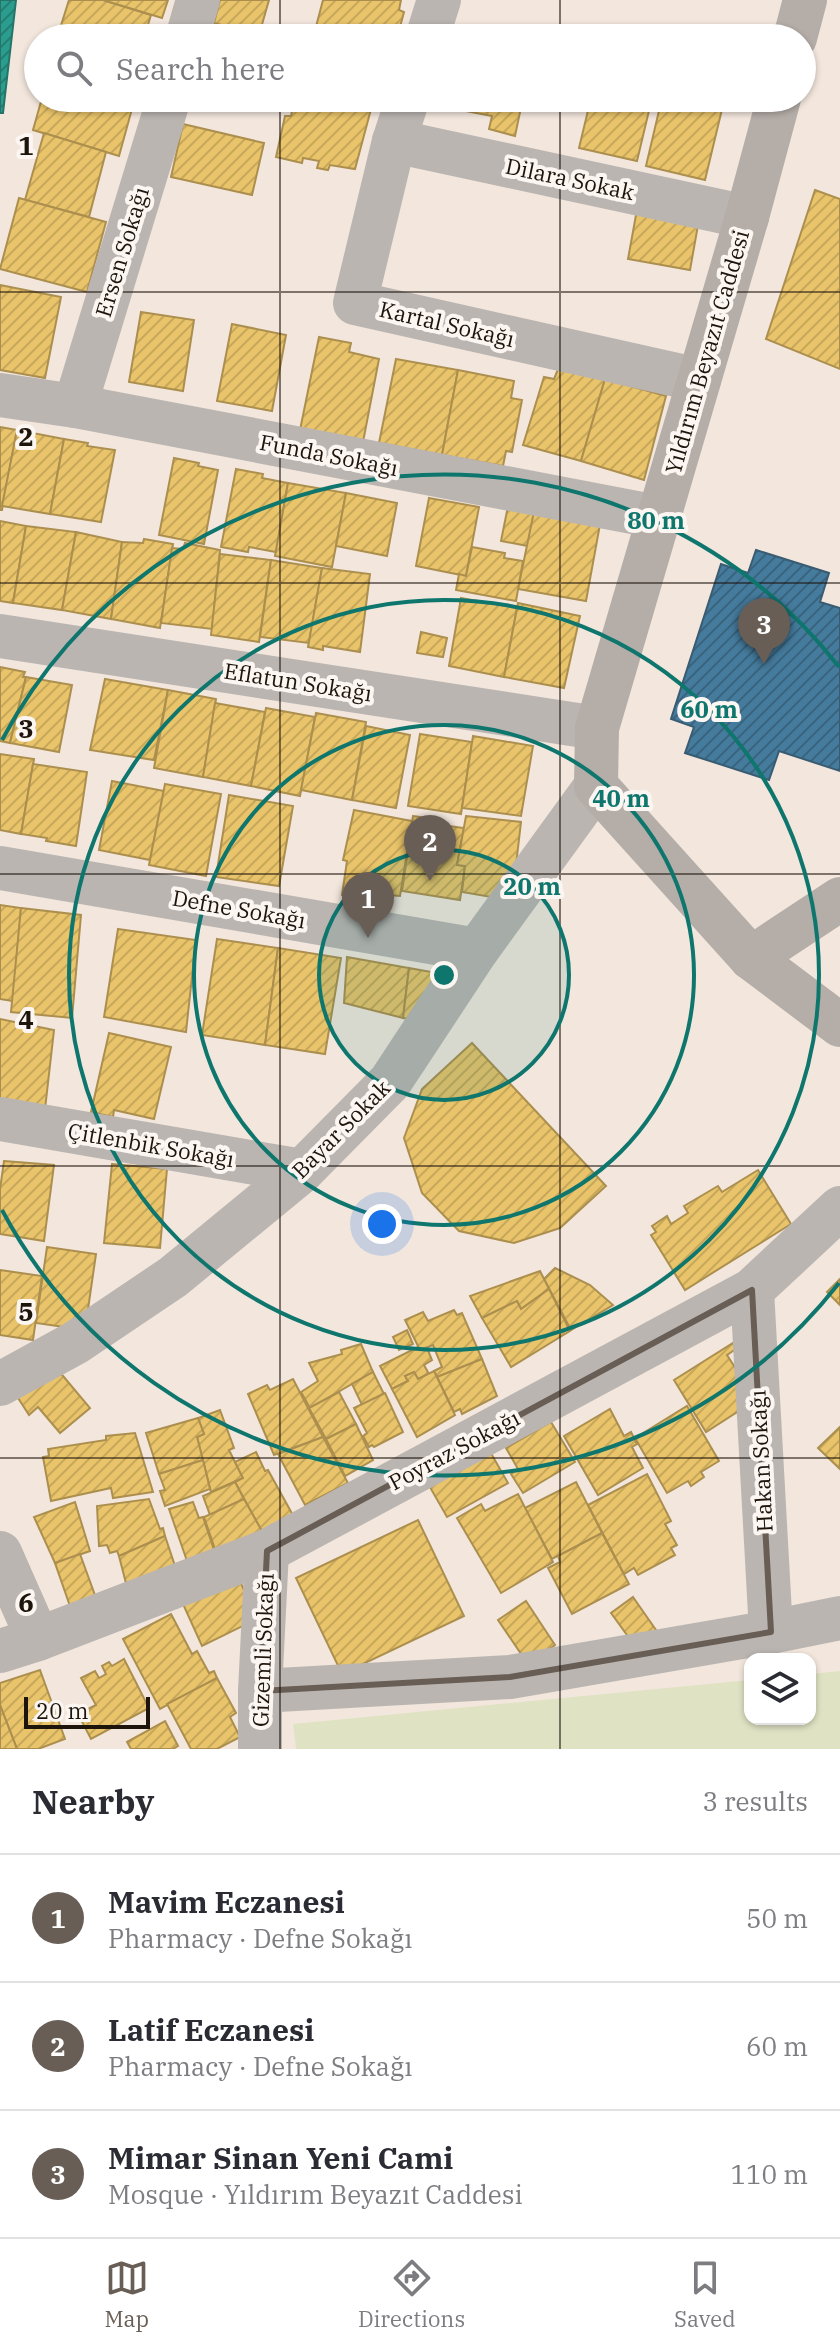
<!DOCTYPE html>
<html lang="en">
<head>
<meta charset="utf-8">
<style>
	body { margin:0; font-family:"IBM Plex Serif",serif; background:#f7f7f7; color:#2b2b33 }
	.controls { position:absolute; right:24px; bottom:24px; display:grid; overflow:hidden; border-radius:16px; box-shadow:0 2px 6px #0004 }
	.controls button { width:72px; height:72px; display:grid; place-items:center; padding:0; border:0; border-bottom:2px solid #e1e1e2; background:#fff; color:#2b2b33; font:40px sans-serif }
	.scale { position:absolute; left:24px; bottom:20px; width:126px; box-sizing:border-box; padding-left:8px; border:4px solid #1d140c; border-top:0; font-size:22px; line-height:28px; white-space:nowrap; color:#1d140c; -webkit-text-stroke:6px #fcf6f2; paint-order:stroke }
	.you { position:absolute; left:382px; top:1224px; width:28px; height:28px; margin:-20px; border:6px solid #fff; border-radius:50%; background:#1a73e8; box-shadow:0 0 0 12px #1a73e833 }
	.badge { display:grid; place-items:center; width:52px; height:52px; border-radius:50%; background:#685e55; color:#fff; font-size:26px; font-weight:700 }
	.pin { position:absolute; translate:-50% -66px; filter:drop-shadow(0 2px 4px #0008) }
	.pin::after { content:''; position:absolute; top:42px; width:28px; height:24px; background:inherit; clip-path:polygon(0 0,100% 0,50% 100%) }
	.list { margin:0; padding:0; list-style:none }
	h2 { display:flex; justify-content:space-between; align-items:center; height:104px; margin:0; padding:0 32px; font-size:34px }
	h2 small { font-size:26px; font-weight:400; color:#7c7c81 }
	.list li { display:grid; grid-template-columns:52px 1fr auto; gap:24px; align-items:center; box-sizing:border-box; height:128px; padding:0 32px; border-top:2px solid #e1e1e2 }
	.list b { display:block; font-size:30px; white-space:nowrap }
	.list p { margin:0; font-size:26px; white-space:nowrap; color:#7c7c81 }
	.list em { font-size:26px; font-style:normal; color:#7c7c81 }
	.icon { flex:none; width:44px; height:44px; fill:none; stroke:currentColor; stroke-width:2; stroke-linecap:round; stroke-linejoin:round }
	.map { position:relative; flex:none; width:840px; height:1749px; overflow:hidden }
	.search { position:absolute; background:#fff; box-shadow:0 2px 6px #0004; left:24px; right:24px; top:24px; height:88px; display:flex; align-items:center; gap:20px; box-sizing:border-box; padding:0 28px; border-radius:44px; color:#7c7c81; font-size:30px }
	.sheet { height:488px; background:#fff }
	nav { display:flex; justify-content:space-around; align-items:center; box-sizing:border-box; height:112px; border-top:2px solid #e1e1e2; background:#fff; font-size:22px; color:#7c7c81 }
	nav a { display:grid; justify-items:center; gap:4px }
	nav .on { color:#685e55 }
	.map>svg:first-child { display:block }
	.grass { fill:#dfe2c3 }
	.homes { fill:url(#homes-hatch); stroke:#ac8f4e; stroke-width:2 }
	.schools { fill:url(#schools-hatch); stroke:#267468; stroke-width:2 }
	.public { fill:url(#public-hatch); stroke:#395c72; stroke-width:2 }
	.lines { fill:none; stroke-linecap:round; stroke-linejoin:round }
	.minor { stroke:#bbb5b2; stroke-width:44 }
	.major { stroke:#b5ada8; stroke-width:44 }
	.marked { fill:none; stroke:#685e55; stroke-width:6; stroke-linejoin:round }
	.grid { fill:none; stroke:#1d140c; stroke-width:2; stroke-opacity:0.55 }
	.ring { fill:none; stroke:#0f766e; stroke-width:4 }
	.labels { text-anchor:middle; stroke-width:8; stroke-linejoin:round; paint-order:stroke }
	.street-label { font-size:22px; fill:#1d140c; stroke:#fcf6f2 }
	.grid-label { font-size:26px; text-anchor:middle; font-weight:bold; fill:#1d140c; stroke:#fcf6f2; stroke-width:8; stroke-linejoin:round; paint-order:stroke }
	.centre { fill:#0f766e; stroke:#fcf6f2; stroke-width:4 }
	.ring-label { font-size:24px; text-anchor:middle; font-weight:bold; fill:#0f766e; stroke:#fcf6f2; stroke-width:8; stroke-linejoin:round; paint-order:stroke }
</style>
</head>
<body>
<div class="map">
<svg width="840" height="1749" viewBox="0 0 840 1749">
	<defs>
		<pattern id="homes-hatch" width="6" height="6" patternUnits="userSpaceOnUse" patternTransform="scale(2)"><rect width="6" height="6" fill="#e9c46a"/><path d="M-1 1l2-2M0 6l6-6M5 7l2-2" fill="none" stroke="#c7a85b"/></pattern>
		<pattern id="schools-hatch" width="6" height="6" patternUnits="userSpaceOnUse" patternTransform="scale(2)"><rect width="6" height="6" fill="#2a9d8f"/><path d="M-1 1l2-2M0 6l6-6M5 7l2-2" fill="none" stroke="#237f73"/></pattern>
		<pattern id="public-hatch" width="6" height="6" patternUnits="userSpaceOnUse" patternTransform="scale(2)"><rect width="6" height="6" fill="#457b9d"/><path d="M-1 1l2-2M0 6l6-6M5 7l2-2" fill="none" stroke="#39647e"/></pattern>
	</defs>
	<rect width="100%" height="100%" fill="#f3e7dd"/>
	<!-- grass -->
	<path class="grass" d="M840 1671V1749H296L293 1724 750 1680V1719H810V1674Z"/>
	<!-- homes -->
	<g class="homes">
		<path d="M69 0H103L151 15 144 38H57Z"/>
		<path d="M103 0H168L162 18Z"/>
		<path d="M220 0H269L259 35 214 23Z"/>
		<path d="M323 0H401L399 10 404 12 397 38H313Z"/>
		<path d="M42 98H135L119 156 33 130Z"/>
		<path d="M295 98H374L355 169 330 165 328 170 317 168 319 161 303 158 302 163 276 157 285 116H291Z"/>
		<path d="M453 98H523L515 136 489 129 492 116 450 108Z"/>
		<path d="M591 98H652L637 161 579 148Z"/>
		<path d="M662 98H710L724 101 705 180 646 166Z"/>
		<path d="M183 124 264 143 252 195 171 177Z"/>
		<path d="M44 133 106 152 89 217 25 200Z"/>
		<path d="M815 190 840 199V369L766 339Z"/>
		<path d="M19 198 106 222 87 292 0 269Z"/>
		<path d="M638 204 700 214 690 270 628 259Z"/>
		<path d="M0 285 61 297 45 378 0 370Z"/>
		<path d="M141 312 194 320 183 391 129 382Z"/>
		<path d="M232 324 286 335 272 411 217 401Z"/>
		<path d="M319 337 351 343 349 352 379 359 363 442 300 430Z"/>
		<path d="M396 359 458 370 442 455 379 443Z"/>
		<path d="M559 367 605 379 581 461 523 445 544 377 554 379Z"/>
		<path d="M458 370 514 381 511 398 522 400 512 452 506 451 503 466 442 455Z"/>
		<path d="M605 379 666 396 644 480 581 461Z"/>
		<path d="M0 427 17 430 2 510H0Z"/>
		<path d="M17 430 64 439 50 514 2 506Z"/>
		<path d="M64 439 88 443 87 446 115 450 101 522 50 514Z"/>
		<path d="M174 458 199 463 198 466 218 470 204 544 159 535Z"/>
		<path d="M236 469 263 474 262 478 288 483 276 552 249 547 248 552 221 547Z"/>
		<path d="M288 483 346 493 332 567 275 556Z"/>
		<path d="M346 493 397 503 387 556 336 546Z"/>
		<path d="M429 498 479 507 466 576 416 566Z"/>
		<path d="M509 501 535 506 528 546 501 541Z"/>
		<path d="M536 502 601 519 586 601 518 589Z"/>
		<path d="M0 521 26 526 13 603 0 601Z"/>
		<path d="M26 526 76 532 62 610 13 603Z"/>
		<path d="M76 532 122 542 111 619 62 610Z"/>
		<path d="M144 539 173 544 160 628 111 619 122 542 143 543Z"/>
		<path d="M185 543 220 550 212 629 161 623 172 548 183 549Z"/>
		<path d="M472 547 505 553 504 558 523 561 516 601 456 590 459 574 466 576Z"/>
		<path d="M220 554 271 560 259 642 211 635Z"/>
		<path d="M271 560 322 568 309 643 260 637Z"/>
		<path d="M322 568 370 574 360 652 323 646V650L308 647Z"/>
		<path d="M461 598 517 608 504 677 449 666Z"/>
		<path d="M518 603 580 616 564 688 504 677Z"/>
		<path d="M421 632 447 638 443 657 417 653Z"/>
		<path d="M0 667 25 672 23 677H26L10 743 0 741Z"/>
		<path d="M26 677 72 685 59 752 10 743Z"/>
		<path d="M105 679 168 690 154 760 90 750Z"/>
		<path d="M168 690 216 699 203 777 154 768Z"/>
		<path d="M215 703 265 712 251 786 203 777Z"/>
		<path d="M266 708 315 717 300 796 251 786Z"/>
		<path d="M316 713 366 722 352 800 301 790Z"/>
		<path d="M366 726 410 735 396 808 352 800Z"/>
		<path d="M420 734 472 742 461 814 408 806Z"/>
		<path d="M473 736 533 746 521 816 462 808Z"/>
		<path d="M0 754 34 759 21 834 0 830Z"/>
		<path d="M33 764 87 772 76 846 46 841 47 838 21 834Z"/>
		<path d="M112 781 164 791 150 860 99 850Z"/>
		<path d="M165 784 221 794 206 876 149 865Z"/>
		<path d="M229 795 293 806 279 886 216 877Z"/>
		<path d="M354 810 412 821 400 896 373 894 372 900 342 895 347 861 343 860Z"/>
		<path d="M413 816 435 819 434 824 464 828 457 865 465 866 460 900 402 891Z"/>
		<path d="M466 816 521 822 516 865 491 897 462 892 465 866 457 865Z"/>
		<path d="M0 905 21 908 13 1001 0 999Z"/>
		<path d="M21 908 81 915 72 1018 11 1012Z"/>
		<path d="M118 929 196 940 186 1032 104 1017Z"/>
		<path d="M217 939 278 948 265 1045 202 1035Z"/>
		<path d="M278 948 341 958 325 1054 265 1045Z"/>
		<path d="M347 957 409 968 403 1018 344 1003Z"/>
		<path d="M409 968 437 973 430 1021 403 1018Z"/>
		<path d="M0 1019 54 1030 45 1109 0 1103Z"/>
		<path d="M109 1033 171 1047 154 1119 114 1110 113 1117 91 1112Z"/>
		<path d="M472 1043 606 1186 560 1228 514 1243 459 1231 422 1193 404 1138 422 1089Z"/>
		<path d="M4 1161 54 1165 44 1241 0 1234V1189Z"/>
		<path d="M112 1164 167 1169 160 1248 104 1243Z"/>
		<path d="M758 1170 791 1224 685 1290 651 1235 656 1232 652 1226 667 1216 671 1224 688 1213 684 1206 718 1186 722 1192Z"/>
		<path d="M47 1247 96 1254 85 1330 36 1323Z"/>
		<path d="M555 1268 590 1285 613 1305 571 1330 544 1279Z"/>
		<path d="M0 1270 42 1276 33 1340 0 1335Z"/>
		<path d="M540 1271 549 1289 521 1309 517 1301 482 1318 470 1296Z"/>
		<path d="M840 1279V1305L827 1292Z"/>
		<path d="M549 1289 570 1331 511 1367 482 1318 517 1301 521 1309Z"/>
		<path d="M454 1310 457 1315 462 1313 482 1359 437 1377 434 1371 442 1367 433 1345 420 1350 405 1320 423 1312 428 1321Z"/>
		<path d="M407 1330 413 1344 399 1350 393 1337Z"/>
		<path d="M733 1343 736 1349 727 1355 756 1400 706 1432 674 1380Z"/>
		<path d="M361 1344 373 1372 310 1408 301 1392 318 1381 309 1363 342 1354 341 1350Z"/>
		<path d="M418 1347 420 1350 427 1348 432 1360 424 1365 429 1374 418 1379 414 1372 405 1376 408 1381 392 1389 380 1366Z"/>
		<path d="M482 1359 497 1396 462 1414 460 1409 454 1412 437 1377Z"/>
		<path d="M53 1364 90 1408 60 1433 38 1407 29 1415 11 1387Z"/>
		<path d="M434 1371 455 1415 417 1437 392 1389 408 1381 405 1376 414 1372 418 1379Z"/>
		<path d="M373 1372 384 1394 362 1405 352 1384Z"/>
		<path d="M293 1379 323 1437 274 1455 248 1394 267 1385 270 1390Z"/>
		<path d="M339 1392 356 1424 326 1439 309 1408Z"/>
		<path d="M385 1393 403 1432 374 1447 372 1445 369 1447 363 1436 367 1433 354 1408Z"/>
		<path d="M687 1406 719 1461 701 1472 704 1477 691 1486 688 1481 667 1493 635 1438Z"/>
		<path d="M610 1409 624 1436 631 1432 637 1444 632 1447 643 1468 598 1495 564 1436Z"/>
		<path d="M220 1410 234 1448 229 1450 243 1478 211 1492 197 1437 204 1434 198 1418Z"/>
		<path d="M198 1418 204 1434 197 1437 203 1460 159 1474 146 1433Z"/>
		<path d="M551 1422 575 1462 523 1493 511 1474 518 1469 506 1448Z"/>
		<path d="M356 1424 373 1460 345 1476 326 1439Z"/>
		<path d="M840 1427V1469L818 1448Z"/>
		<path d="M135 1433 153 1492 113 1498 111 1488 51 1501 43 1457 49 1456 48 1449 106 1440V1436Z"/>
		<path d="M323 1437 348 1483 305 1505 278 1454Z"/>
		<path d="M488 1448 508 1483 447 1517 427 1482Z"/>
		<path d="M256 1452 265 1471 268 1470 295 1519 265 1537 235 1482 243 1478 235 1462Z"/>
		<path d="M203 1460 210 1489 165 1506 160 1491 165 1490 159 1474Z"/>
		<path d="M647 1474 671 1521 665 1524 677 1545 671 1548 675 1555 638 1575 634 1568 624 1574 588 1505Z"/>
		<path d="M235 1482 244 1499 210 1515 203 1496Z"/>
		<path d="M576 1482 602 1533 552 1559 525 1508Z"/>
		<path d="M518 1494 553 1562 501 1593 457 1518 481 1504 485 1511Z"/>
		<path d="M149 1499 160 1529 163 1528 165 1536 119 1556 117 1551 110 1553 107 1545 99 1546 97 1506Z"/>
		<path d="M244 1499 263 1533 217 1555 204 1517Z"/>
		<path d="M75 1502 90 1551 55 1563 34 1517Z"/>
		<path d="M193 1502 199 1518 203 1517 214 1550 187 1561 169 1509Z"/>
		<path d="M418 1520 464 1616 342 1674 296 1578Z"/>
		<path d="M602 1533 629 1584 572 1614 548 1568 560 1562 558 1556Z"/>
		<path d="M165 1536 176 1569 128 1591 119 1556Z"/>
		<path d="M80 1554 96 1598 71 1609 55 1563Z"/>
		<path d="M239 1579 257 1619 202 1646 183 1604Z"/>
		<path d="M633 1597 656 1630 635 1646 611 1613Z"/>
		<path d="M526 1601 555 1645 528 1664 498 1620Z"/>
		<path d="M171 1614 192 1654 197 1651 209 1673 214 1671 217 1678 160 1709 123 1639Z"/>
		<path d="M124 1659 149 1708 91 1739 78 1714 96 1705 81 1678 95 1671 99 1678 106 1674 102 1666 109 1662 112 1666Z"/>
		<path d="M40 1670 65 1739 38 1749H17L0 1705V1683Z"/>
		<path d="M217 1678 236 1713 230 1717 240 1737 217 1749H191L167 1704Z"/>
		<path d="M0 1705 17 1749H0Z"/>
		<path d="M165 1721 178 1746 173 1749H131L127 1742Z"/>
	</g>
	<!-- schools -->
	<path class="schools" d="M0 0H16L3 113H0Z"/>
	<!-- public -->
	<path class="public" d="M756 550 829 573 820 602 840 608V771L779 751 769 780 685 753 694 727 671 719 721 564 748 573Z"/>
	<g class="lines">
		<!-- minor -->
		<g class="minor">
			<path d="M187 38 198 0"/>
			<path d="M427 38 439 0"/>
			<path d="M408 98 394 141 355 303 699 380"/>
			<path d="M394 141 747 217"/>
			<path d="M0 395 75 406 658 517"/>
			<path d="M75 406 169 98"/>
			<path d="M0 636 597 728"/>
			<path d="M0 868 477 950"/>
			<path d="M0 1119 302 1171"/>
			<path d="M752 1290 771 1632"/>
			<path d="M0 1384 75 1343 173 1277 302 1171 390 1082 477 950 596 786"/>
			<path d="M0 1553 38 1639"/>
			<path d="M0 1651 38 1639 267 1551 752 1290 840 1208"/>
			<path d="M260 1691 510 1677 771 1632 840 1618"/>
			<path d="M260 1749V1691L267 1551"/>
		</g>
		<!-- major -->
		<g class="major">
			<path d="M795 38 805 0"/>
			<path d="M779 98 747 217 597 728 596 786 751 958 840 1025"/>
			<path d="M751 958 840 899"/>
		</g>
	</g>
	<!-- marked area -->
	<path class="marked" d="M752 1290 771 1632 510 1677 260 1691 267 1551Z"/>
	<!-- grid -->
	<path class="grid" d="M280 0V38M560 0V38M280 98V1749M560 98V1749M0 292H840M0 583H840M0 874H840M0 1166H840M0 1458H840"/>
	<!-- distance rings -->
	<circle cx="444" cy="975" r="125" fill="#0f766e" fill-opacity=".12"/>
	<g class="ring">
		<circle cx="444" cy="975" r="125"/>
		<circle cx="444" cy="975" r="250"/>
		<circle cx="444" cy="975" r="375"/>
		<path d="M839 1283A501 501 0 0 1 2 1210M2 740A501 501 0 0 1 839 667"/>
	</g>
	<g class="labels">
		<!-- street labels -->
		<g class="street-label">
			<text transform="translate(570 179) rotate(12)" y="8">Dilara Sokak</text>
			<text transform="translate(122 252) rotate(-73)" y="8">Ersen Sokağı</text>
			<text transform="translate(447 324) rotate(13)" y="8">Kartal Sokağı</text>
			<text transform="translate(707 352) rotate(-74)" y="8">Yıldırım Beyazıt Caddesi</text>
			<text transform="translate(329 455) rotate(11)" y="8">Funda Sokağı</text>
			<text transform="translate(298 682) rotate(9)" y="8">Eflatun Sokağı</text>
			<text transform="translate(239 909) rotate(10)" y="8">Defne Sokağı</text>
			<text transform="translate(341 1129) rotate(-45)" y="8">Bayar Sokak</text>
			<text transform="translate(151 1145) rotate(10)" y="8">Çitlenbik Sokağı</text>
			<text transform="translate(454 1450) rotate(-28)" y="8">Poyraz Sokağı</text>
			<text transform="translate(761 1461) rotate(-93)" y="8">Hakan Sokağı</text>
			<text transform="translate(263 1650) rotate(-88)" y="8">Gizemli Sokağı</text>
		</g>
	</g>
	<g class="grid-label">
		<text x="26" y="155">1</text>
		<text x="26" y="446">2</text>
		<text x="26" y="738">3</text>
		<text x="26" y="1029">4</text>
		<text x="26" y="1321">5</text>
		<text x="26" y="1612">6</text>
	</g>
	<circle cx="444" cy="975" r="12" class="centre"/>
	<g class="ring-label">
		<text x="656" y="529">80 m</text>
		<text x="709" y="718">60 m</text>
		<text x="621" y="807">40 m</text>
		<text x="532" y="895">20 m</text>
	</g>
</svg>
<div class="controls">
<button><svg class="icon" aria-label="layers" viewBox="0 0 24 24"><path d="M12 4l9 5-9 5-9-5zM3 14l9 5 9-5"/></svg></button>
</div>
<div class="scale">20 m</div>
<div class="you"></div>
<div class="pin badge" style="left:368px;top:938px">1</div>
<div class="pin badge" style="left:430px;top:881px">2</div>
<div class="pin badge" style="left:764px;top:664px">3</div>
<div class="search"><svg class="icon" aria-label="search" viewBox="0 0 24 24"><circle cx="10" cy="10" r="6"/><path d="M15 15l6 6"/></svg>Search here</div>
</div>
<section class="sheet">
<h2>Nearby<small>3 results</small></h2>
<ul class="list">
<li><span class="badge">1</span><div><b>Mavim Eczanesi</b><p>Pharmacy · Defne Sokağı</p></div><em>50 m</em></li>
<li><span class="badge">2</span><div><b>Latif Eczanesi</b><p>Pharmacy · Defne Sokağı</p></div><em>60 m</em></li>
<li><span class="badge">3</span><div><b>Mimar Sinan Yeni Cami</b><p>Mosque · Yıldırım Beyazıt Caddesi</p></div><em>110 m</em></li>
</ul>
</section>
<nav>
<a class="on"><svg class="icon" aria-label="map" viewBox="0 0 24 24"><path d="M3 6l6-2 6 2 6-2v14l-6 2-6-2-6 2zM9 4v14M15 6v14"/></svg>Map</a>
<a><svg class="icon" aria-label="directions" viewBox="0 0 24 24"><path d="M12 3l9 9-9 9-9-9zM9 14v-3h6M13 9l2 2-2 2"/></svg>Directions</a>
<a><svg class="icon" aria-label="saved" viewBox="0 0 24 24"><path d="M7 4h10v16l-5-4-5 4z"/></svg>Saved</a>
</nav>
</body>
</html>
